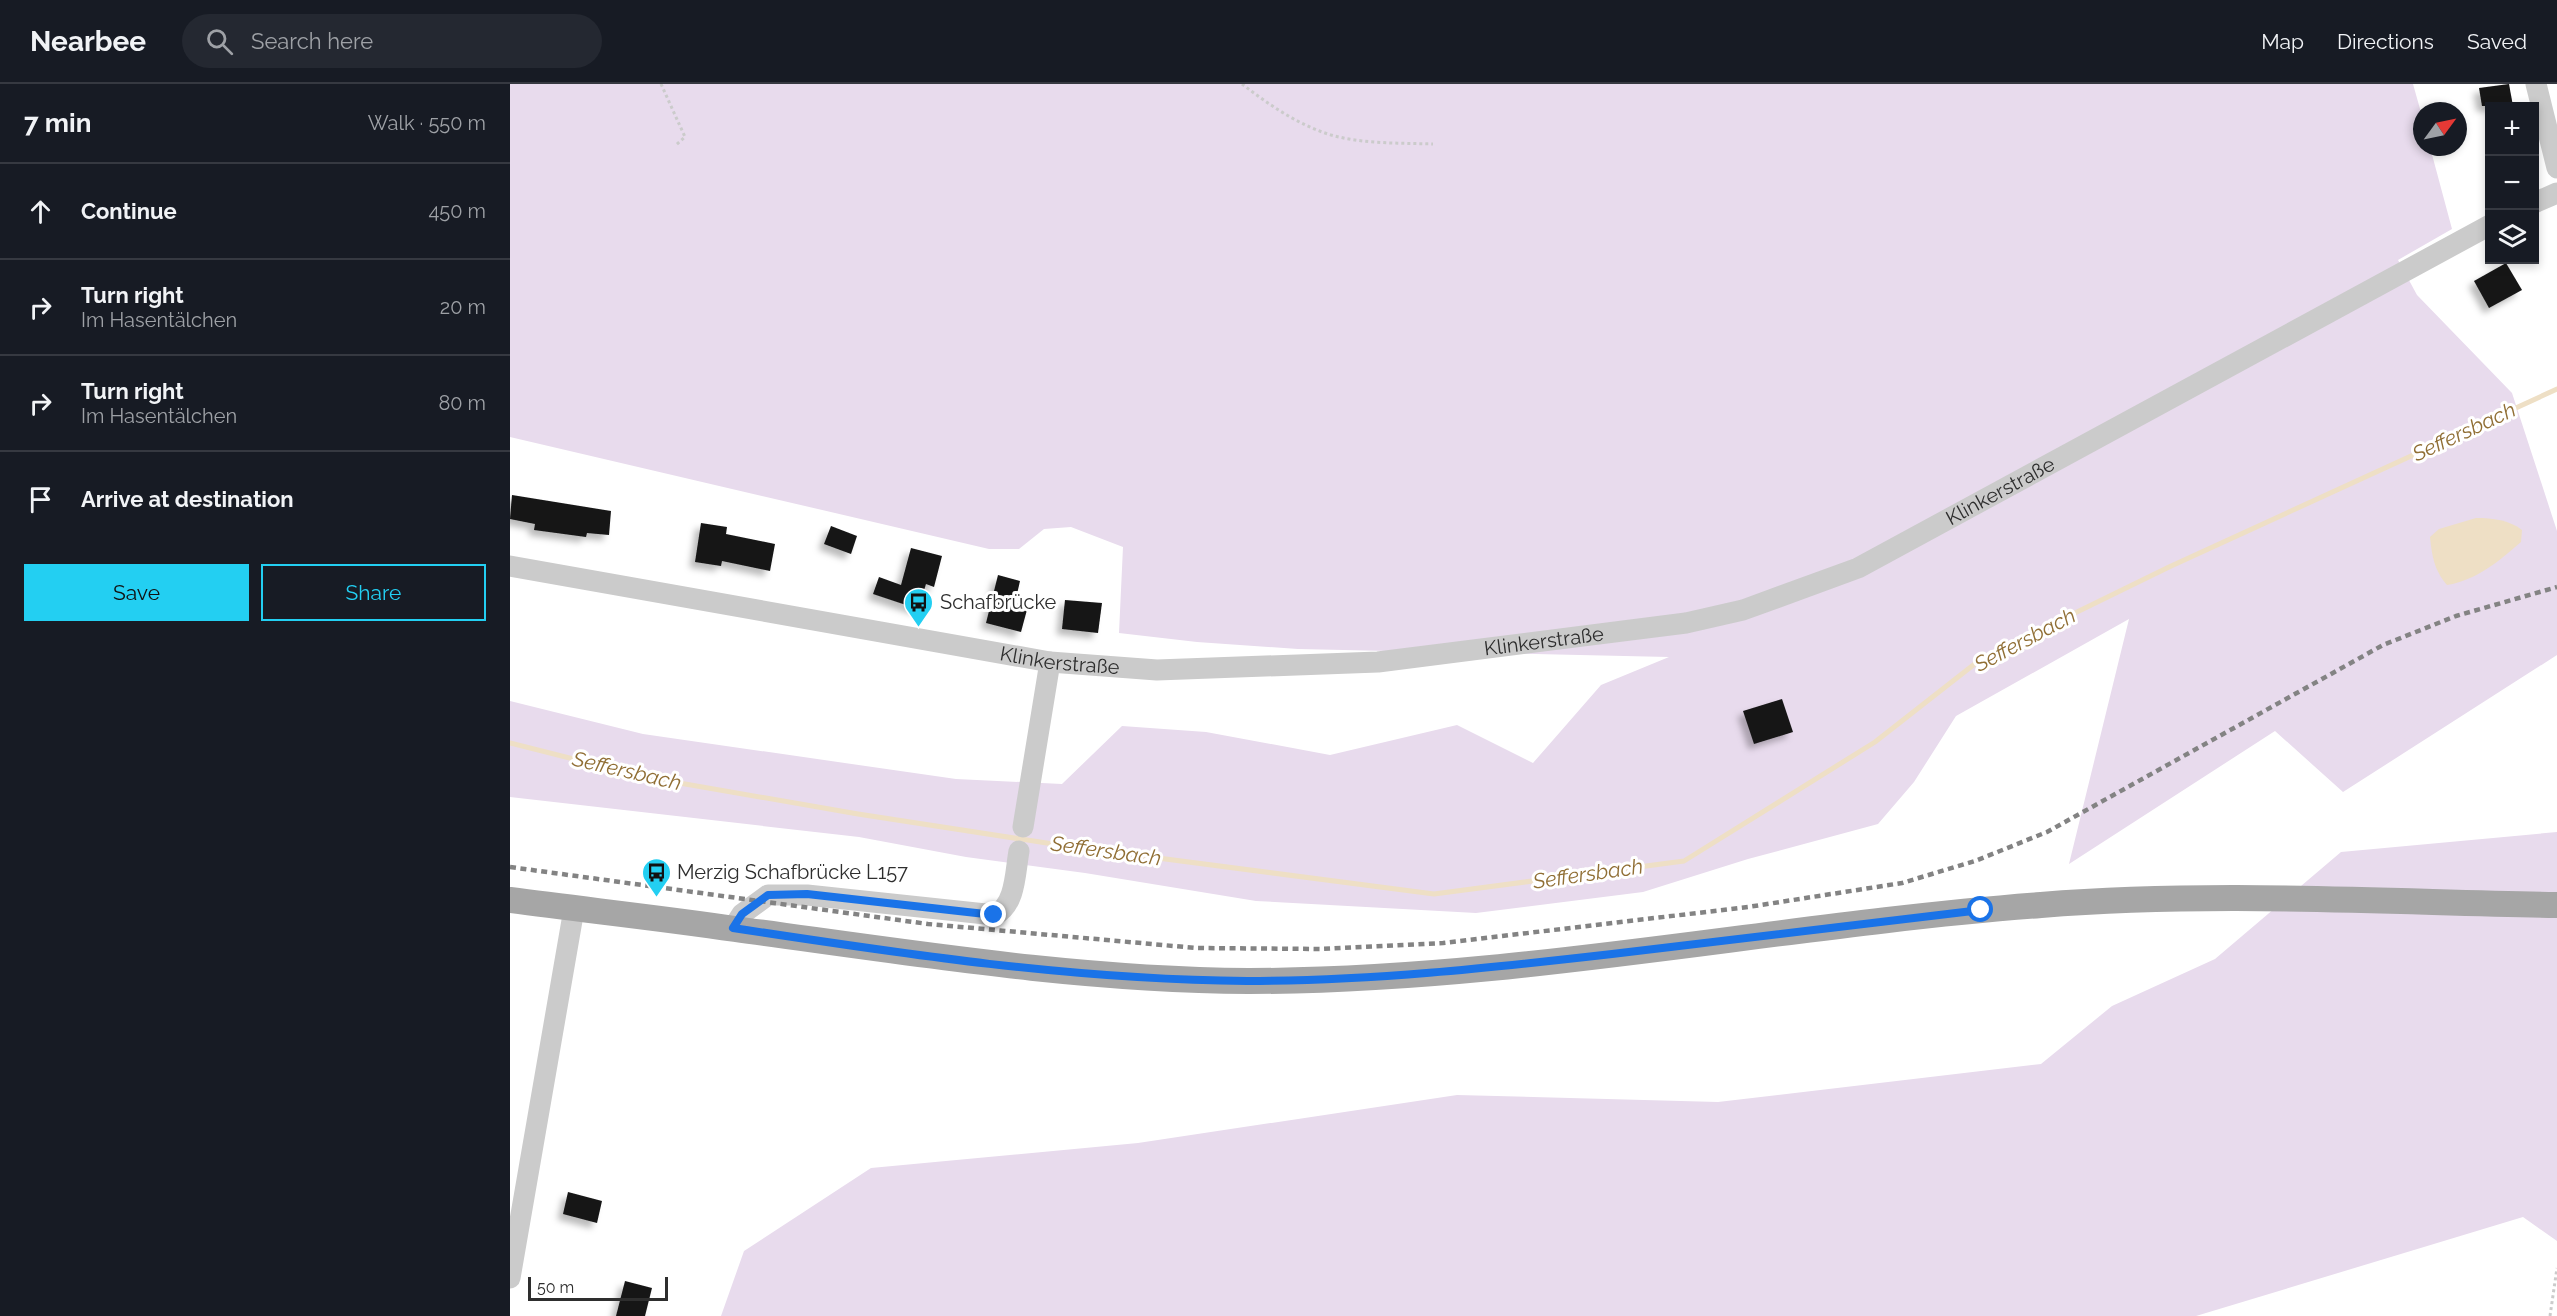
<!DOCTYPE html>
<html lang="en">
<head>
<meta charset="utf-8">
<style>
	body { margin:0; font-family:Raleway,sans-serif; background:#242831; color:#f1f3f6 }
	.controls { position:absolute; right:18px; top:18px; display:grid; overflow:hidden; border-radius:0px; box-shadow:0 3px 9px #0003 }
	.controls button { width:54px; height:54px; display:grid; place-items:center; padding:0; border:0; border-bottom:2px solid #363941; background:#171b24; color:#f1f3f6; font:30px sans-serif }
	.compass { position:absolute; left:1903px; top:18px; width:54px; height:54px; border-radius:50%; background:#171b24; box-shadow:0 3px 9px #0003; rotate:57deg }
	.scale { position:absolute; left:18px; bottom:15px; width:140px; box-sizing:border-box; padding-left:6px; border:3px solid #2e2e2e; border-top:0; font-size:16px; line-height:21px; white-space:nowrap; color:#2e2e2e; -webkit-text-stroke:4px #fff; paint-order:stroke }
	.stop { position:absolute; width:18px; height:18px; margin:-14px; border:4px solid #1a73e8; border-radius:50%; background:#fff }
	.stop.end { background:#1a73e8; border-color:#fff; box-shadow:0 2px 6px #0008 }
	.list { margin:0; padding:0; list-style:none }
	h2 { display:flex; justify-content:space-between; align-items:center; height:78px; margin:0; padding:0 24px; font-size:26px }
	h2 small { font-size:20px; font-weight:400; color:#9ea1a6 }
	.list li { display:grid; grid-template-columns:39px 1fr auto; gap:18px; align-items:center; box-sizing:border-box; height:96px; padding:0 24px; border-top:2px solid #363941 }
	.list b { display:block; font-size:22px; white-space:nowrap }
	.list p { margin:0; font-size:20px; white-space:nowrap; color:#9ea1a6 }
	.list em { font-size:20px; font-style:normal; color:#9ea1a6 }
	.actions { display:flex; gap:12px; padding:18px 24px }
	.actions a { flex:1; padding:14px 0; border:2px solid #23cff2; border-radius:0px; text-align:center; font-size:21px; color:#23cff2 }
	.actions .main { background:#23cff2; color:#111 }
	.icon { flex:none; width:33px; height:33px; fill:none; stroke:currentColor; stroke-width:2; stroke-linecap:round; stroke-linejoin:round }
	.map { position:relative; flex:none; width:2047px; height:1232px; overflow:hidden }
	header { display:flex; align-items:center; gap:36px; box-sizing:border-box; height:84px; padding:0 30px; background:#171b24; border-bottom:2px solid #363941 }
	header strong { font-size:28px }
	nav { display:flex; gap:33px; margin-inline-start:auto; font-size:21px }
	.search { width:420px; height:54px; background:#242831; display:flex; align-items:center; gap:15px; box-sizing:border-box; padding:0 21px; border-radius:33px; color:#9ea1a6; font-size:22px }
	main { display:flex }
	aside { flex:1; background:#171b24 }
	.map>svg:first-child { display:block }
	.green { fill:#e8dbed }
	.water { fill:#eedfc5 }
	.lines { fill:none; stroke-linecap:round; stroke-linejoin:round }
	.stream { stroke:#eedfc5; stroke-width:5 }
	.building { fill:#151515; filter:url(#shadow) }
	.path { stroke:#cbcbcb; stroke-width:3; stroke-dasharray:3 3; stroke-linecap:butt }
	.minor { stroke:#cbcbcb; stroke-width:21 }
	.major { stroke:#a6a6a6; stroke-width:26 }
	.rail { stroke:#838383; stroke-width:4.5; stroke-dasharray:6 4.5; stroke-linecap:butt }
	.route { stroke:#1a73e8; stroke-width:8 }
	.labels { text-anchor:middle; stroke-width:6; stroke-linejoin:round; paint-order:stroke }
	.street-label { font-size:20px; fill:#2e2e2e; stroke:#fff }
	.poi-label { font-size:20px; fill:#2e2e2e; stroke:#fff; text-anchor:start }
	.water-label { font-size:21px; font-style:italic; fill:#906e34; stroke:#fff }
</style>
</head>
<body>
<header>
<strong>Nearbee</strong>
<div class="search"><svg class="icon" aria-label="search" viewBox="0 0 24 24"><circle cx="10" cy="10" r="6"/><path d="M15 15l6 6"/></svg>Search here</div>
<nav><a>Map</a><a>Directions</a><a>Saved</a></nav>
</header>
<main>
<aside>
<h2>7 min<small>Walk · 550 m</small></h2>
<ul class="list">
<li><svg class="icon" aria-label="ahead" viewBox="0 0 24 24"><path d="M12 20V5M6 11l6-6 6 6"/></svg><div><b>Continue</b></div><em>450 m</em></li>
<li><svg class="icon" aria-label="right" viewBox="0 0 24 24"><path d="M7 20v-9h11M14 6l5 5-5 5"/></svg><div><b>Turn right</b><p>Im Hasentälchen</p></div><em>20 m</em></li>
<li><svg class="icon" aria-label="right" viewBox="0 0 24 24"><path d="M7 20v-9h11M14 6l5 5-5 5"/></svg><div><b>Turn right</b><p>Im Hasentälchen</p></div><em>80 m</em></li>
<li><svg class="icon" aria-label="arrive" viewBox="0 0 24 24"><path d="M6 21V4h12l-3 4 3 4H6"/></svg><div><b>Arrive at destination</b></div></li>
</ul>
<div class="actions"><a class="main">Save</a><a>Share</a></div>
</aside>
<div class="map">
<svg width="2047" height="1232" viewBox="0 0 2047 1232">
	<defs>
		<filter id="shadow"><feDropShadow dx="-5.5" dy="5.5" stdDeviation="3" flood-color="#0004"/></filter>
	</defs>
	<rect width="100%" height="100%" fill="#fff"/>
	<!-- green -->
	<g class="green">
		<path d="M0 0H1903L1912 32V63H1920L1942 145 1888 176 1907 211 2002 309 2047 447V571L1833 708 1765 647 1559 780 1619 535 1446 632 1404 698 1368 740 1238 775 1133 808 966 829 746 817 575 789 456 773 349 753 0 713V617L133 650 446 695 552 700 612 642 696 648 820 671 947 641 1023 679 1091 601 1159 573 788 565 687 558 609 549 613 463 561 443 534 445 509 465H479L0 353Z"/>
		<path d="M2047 748V1157L2013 1133 1686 1232H211L234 1167 361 1084 628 1059 947 1011 1208 1018 1531 980 1602 922 1705 875 1831 768Z"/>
	</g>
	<!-- water -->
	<path class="water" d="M1966 434C1983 434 1999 436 2012 446L2011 458C1989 477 1967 496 1937 501 1924 486 1922 472 1920 453L1929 445Z"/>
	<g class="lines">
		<!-- stream -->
		<path class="stream" d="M0 659 135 693 348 730 556 762 924 810 1174 777 1365 658 1471 575 1659 483 2047 305"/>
	</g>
	<!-- building -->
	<g class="building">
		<path d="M1999 0 2003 22H1972L1969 4Z"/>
		<path d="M1996 179 2012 206 1979 224 1964 197Z"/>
		<path d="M2 411 101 427 99 451 77 449 76 453 24 446 25 440 0 435Z"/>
		<path d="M191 439 217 443 216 450 265 460 260 487 212 477 211 482 185 478Z"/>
		<path d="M321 442 347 452 341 470 314 460Z"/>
		<path d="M401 464 432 472 424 503 416 500 408 525 363 510 369 493 391 501Z"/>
		<path d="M488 491 510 497 505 519 518 522 511 548 476 539Z"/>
		<path d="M555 516 592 519 588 549 552 545Z"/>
		<path d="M1272 615 1283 648 1244 660 1233 627Z"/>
		<path d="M58 1108 92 1117 87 1139 53 1130Z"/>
		<path d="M115 1197 142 1204 135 1232H106Z"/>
	</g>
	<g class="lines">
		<!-- path -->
		<g class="path">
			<path d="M151 0 175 53 165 62"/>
			<path d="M732 0C758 20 788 41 821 51 853 60 889 59 923 60"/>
			<path d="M2040 1232 2047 1184"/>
		</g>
		<!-- minor -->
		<g class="minor">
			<path d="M2026 0 2047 84"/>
			<path d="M2024 119 2047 109"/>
			<path id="s1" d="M0 482 540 578 647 586 868 578 1176 539 1233 526 1348 484 1980 141"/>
			<path d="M513 743 540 578"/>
			<path d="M223 844 232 830 258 811H297L485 831C506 820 505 789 509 767"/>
			<path d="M0 1194 64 825"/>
		</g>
		<!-- major -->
		<path class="major" d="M0 816C75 826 150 834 225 845 396 868 567 896 739 897 1005 897 1266 841 1531 821 1702 807 1876 818 2047 821"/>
		<!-- rail -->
		<path class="rail" d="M0 783 418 840 686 864 810 865 933 859 1238 823 1392 799 1465 777 1537 748 1873 561 1946 532 2047 503"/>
	</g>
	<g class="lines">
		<!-- route -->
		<path class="route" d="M484 831 297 810 258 811 232 830 223 844C393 870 565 896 737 897 859 897 980 884 1102 870 1225 856 1348 841 1471 826"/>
	</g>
	<!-- icons -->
	<defs>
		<symbol id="bus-pin" viewBox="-11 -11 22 30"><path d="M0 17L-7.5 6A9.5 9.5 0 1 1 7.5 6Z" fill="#23cff2" stroke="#fff"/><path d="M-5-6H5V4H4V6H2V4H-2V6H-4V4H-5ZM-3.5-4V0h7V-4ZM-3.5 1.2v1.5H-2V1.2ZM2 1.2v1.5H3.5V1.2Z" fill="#111"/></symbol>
	</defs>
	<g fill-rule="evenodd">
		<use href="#bus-pin" x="392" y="502" width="33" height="45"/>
		<use href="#bus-pin" x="130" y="772" width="33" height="45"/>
	</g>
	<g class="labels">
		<!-- street labels -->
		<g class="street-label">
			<text dy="7" stroke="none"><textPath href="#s1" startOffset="1530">Klinkerstraße</textPath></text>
			<text dy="7" stroke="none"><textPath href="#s1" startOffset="1044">Klinkerstraße</textPath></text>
			<text dy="7" stroke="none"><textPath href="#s1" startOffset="558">Klinkerstraße</textPath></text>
		</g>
		<!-- poi labels -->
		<g class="poi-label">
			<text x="430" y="525">Schafbrücke</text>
			<text x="167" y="795">Merzig Schafbrücke L157</text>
		</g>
		<!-- water labels -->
		<g class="water-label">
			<text transform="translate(1954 348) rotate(-25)" y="7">Seffersbach</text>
			<text transform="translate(1515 556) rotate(-28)" y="7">Seffersbach</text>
			<text transform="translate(117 687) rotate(13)" y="7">Seffersbach</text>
			<text transform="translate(596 767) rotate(8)" y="7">Seffersbach</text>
			<text transform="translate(1078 790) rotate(-8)" y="7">Seffersbach</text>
		</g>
	</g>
</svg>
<div class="controls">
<button>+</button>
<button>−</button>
<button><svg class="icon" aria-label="layers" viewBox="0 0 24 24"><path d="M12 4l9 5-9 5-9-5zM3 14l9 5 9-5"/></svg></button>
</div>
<svg class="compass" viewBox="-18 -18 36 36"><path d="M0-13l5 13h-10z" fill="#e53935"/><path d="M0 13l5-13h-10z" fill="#9ea1a6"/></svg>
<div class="scale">50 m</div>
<div class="stop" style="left:1471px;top:826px"></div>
<div class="stop end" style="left:484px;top:831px"></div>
</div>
</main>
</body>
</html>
